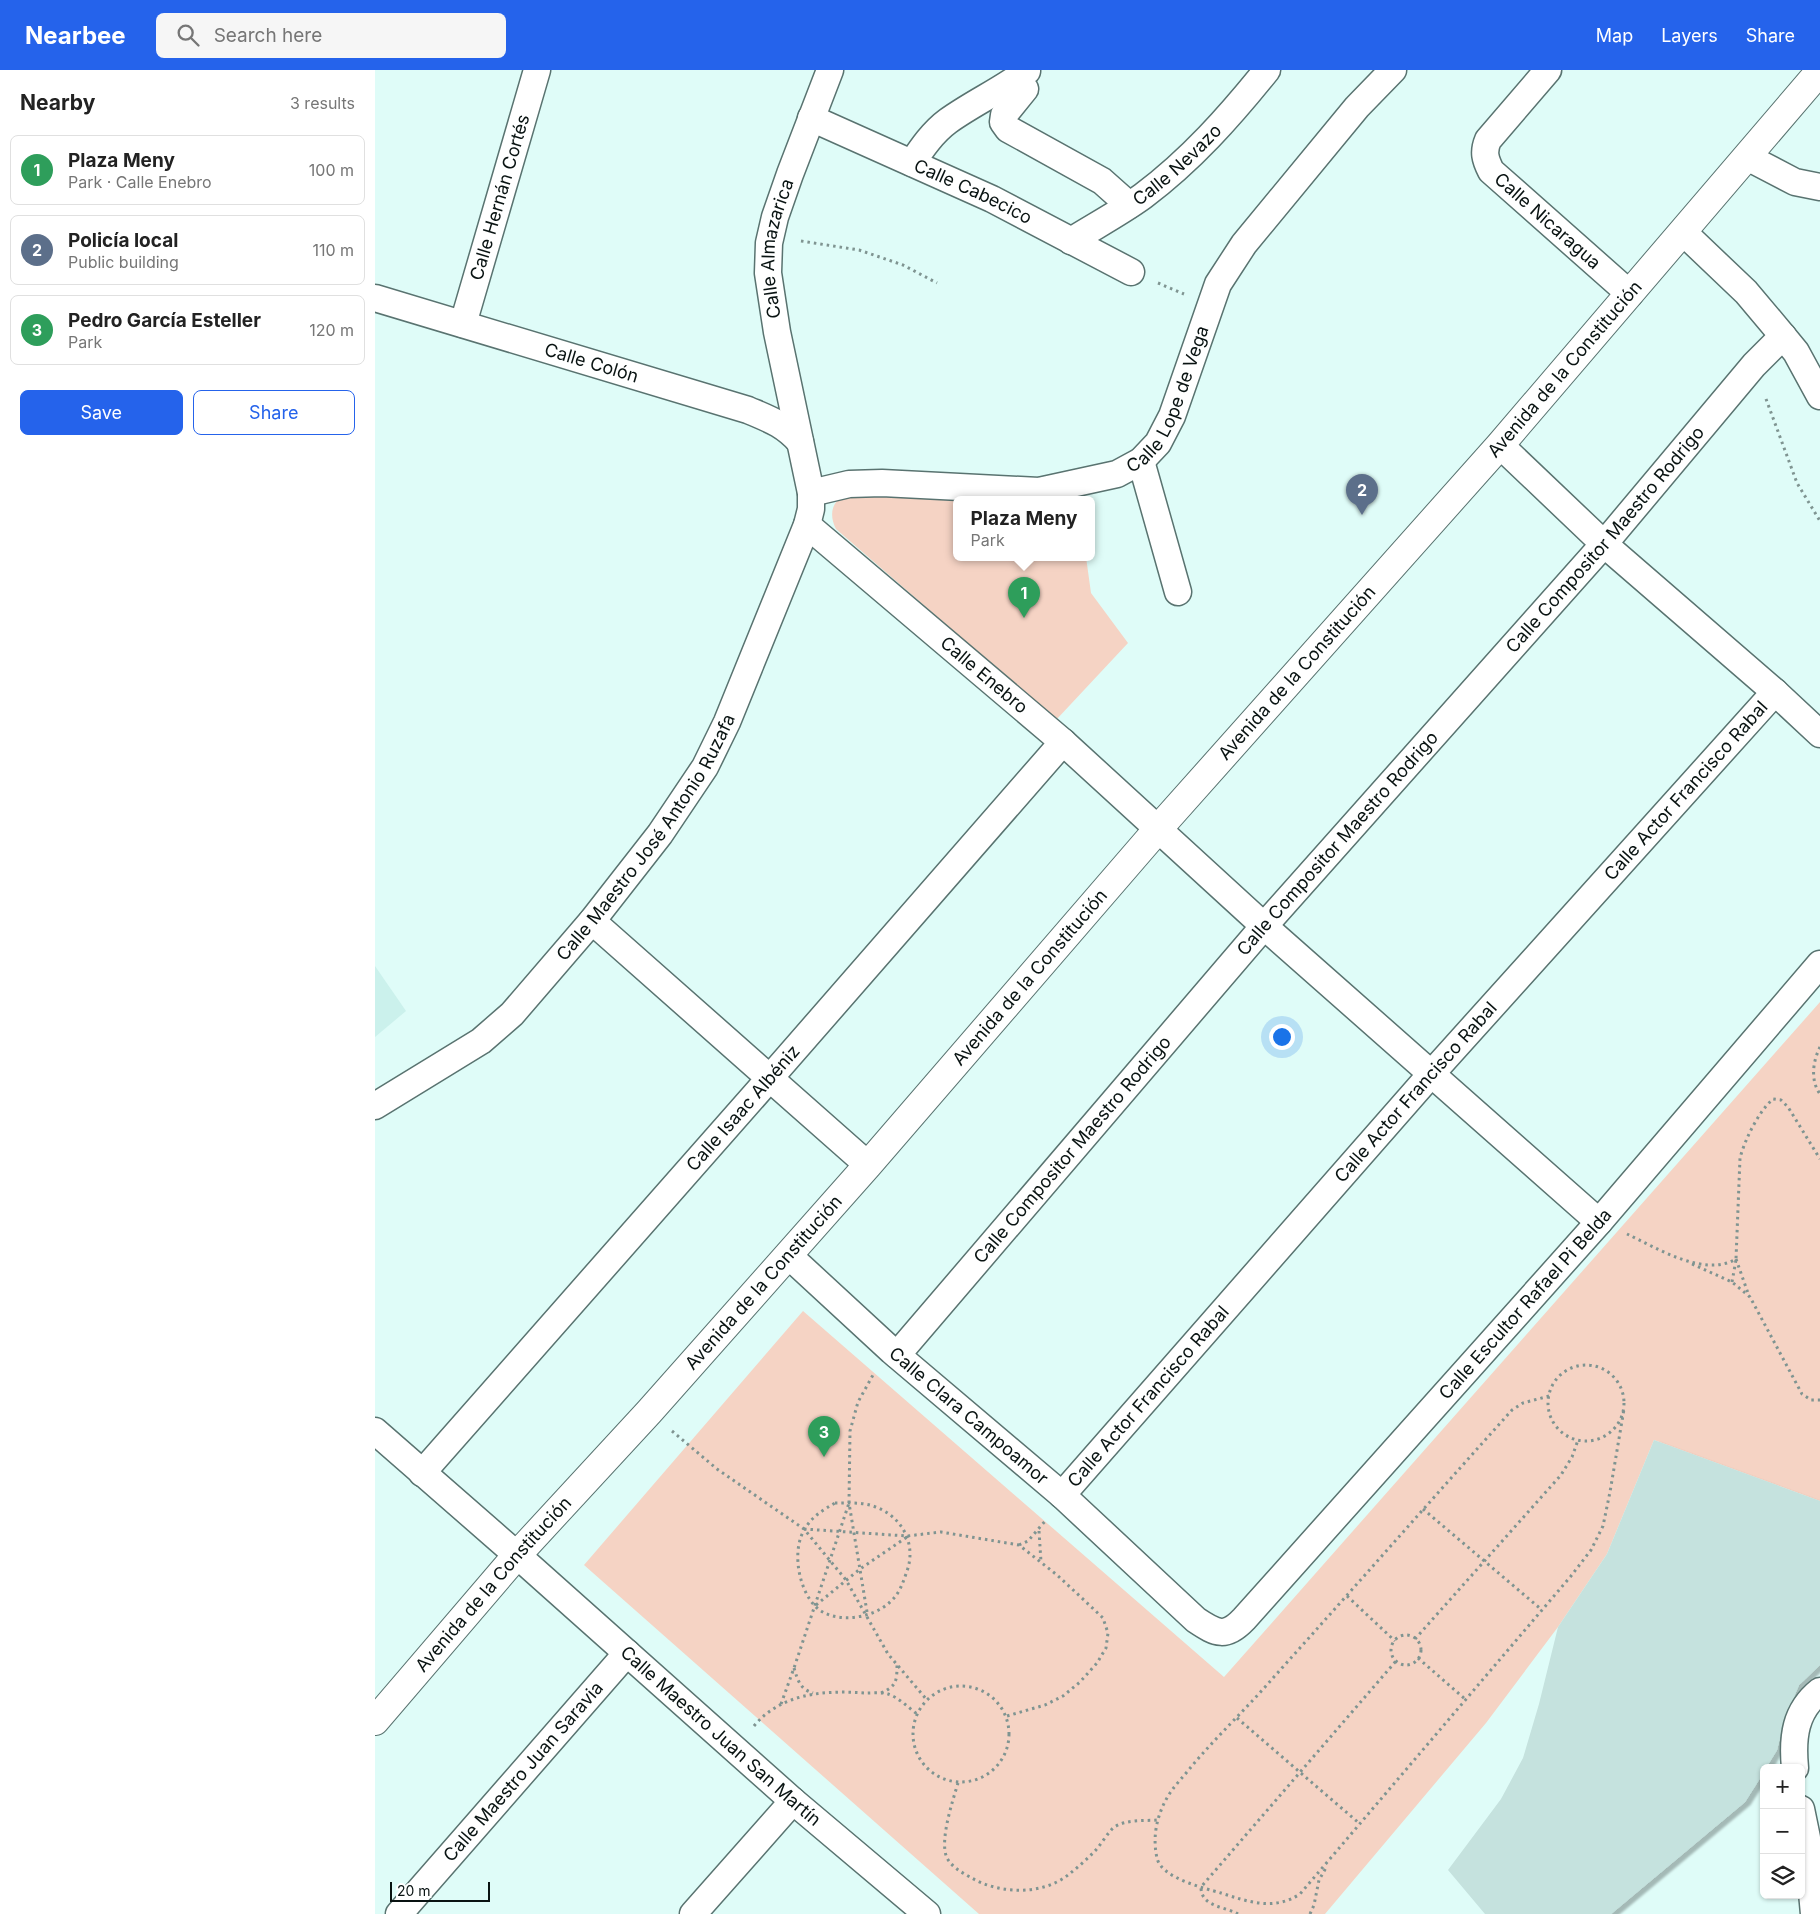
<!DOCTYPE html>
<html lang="en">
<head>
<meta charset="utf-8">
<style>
	body { margin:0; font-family:Inter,sans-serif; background:#f6f6f6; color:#222 }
	.controls { position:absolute; right:15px; bottom:15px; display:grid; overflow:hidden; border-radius:8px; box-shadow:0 1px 4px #0004 }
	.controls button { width:45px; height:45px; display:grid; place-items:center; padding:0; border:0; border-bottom:1px solid #e0e0e0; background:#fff; color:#222; font:25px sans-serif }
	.scale { position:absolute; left:15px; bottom:12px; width:100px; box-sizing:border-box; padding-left:5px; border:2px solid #091312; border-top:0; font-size:14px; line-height:18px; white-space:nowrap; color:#091312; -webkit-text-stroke:4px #fff; paint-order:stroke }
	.you { position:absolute; left:906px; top:966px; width:18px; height:18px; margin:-12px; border:4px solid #fff; border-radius:50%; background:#1a73e8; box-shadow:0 0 0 8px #1a73e833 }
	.badge { display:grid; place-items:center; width:32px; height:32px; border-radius:50%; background:#2563eb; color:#fff; font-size:16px; font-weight:700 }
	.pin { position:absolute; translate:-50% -41px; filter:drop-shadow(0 1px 2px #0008) }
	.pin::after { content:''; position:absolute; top:26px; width:18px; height:15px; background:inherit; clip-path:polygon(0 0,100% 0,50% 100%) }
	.popup { position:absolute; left:578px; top:426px; width:142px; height:65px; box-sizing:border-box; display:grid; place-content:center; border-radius:8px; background:#fff; filter:drop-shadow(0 1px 4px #0005); font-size:16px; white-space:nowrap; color:#767676 }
	.popup b { font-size:19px; color:#222 }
	.popup::after { content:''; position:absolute; left:50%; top:100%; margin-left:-10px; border:10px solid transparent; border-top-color:#fff }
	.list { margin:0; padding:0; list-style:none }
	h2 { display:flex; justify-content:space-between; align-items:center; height:65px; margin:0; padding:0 20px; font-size:21px }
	h2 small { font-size:16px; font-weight:400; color:#767676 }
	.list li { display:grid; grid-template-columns:32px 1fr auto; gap:15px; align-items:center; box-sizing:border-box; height:70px; margin:0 10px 10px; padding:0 10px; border:1px solid #e0e0e0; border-radius:8px }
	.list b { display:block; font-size:19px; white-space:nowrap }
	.list p { margin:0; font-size:16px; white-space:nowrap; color:#767676 }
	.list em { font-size:16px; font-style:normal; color:#767676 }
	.actions { display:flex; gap:10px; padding:15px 20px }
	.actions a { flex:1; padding:11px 0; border:1px solid #2563eb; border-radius:8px; text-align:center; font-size:18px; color:#2563eb }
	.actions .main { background:#2563eb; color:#fff }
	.icon { flex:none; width:28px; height:28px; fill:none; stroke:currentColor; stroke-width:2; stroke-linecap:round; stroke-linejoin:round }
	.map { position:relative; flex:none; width:1445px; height:1844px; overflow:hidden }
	header { display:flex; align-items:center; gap:30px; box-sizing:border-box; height:70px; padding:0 25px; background:#2563eb; color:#fff }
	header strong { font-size:24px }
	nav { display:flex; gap:28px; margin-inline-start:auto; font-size:18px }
	.search { width:350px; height:45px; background:#f6f6f6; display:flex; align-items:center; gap:12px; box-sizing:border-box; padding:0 18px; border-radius:8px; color:#767676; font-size:19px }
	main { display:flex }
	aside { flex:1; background:#fff }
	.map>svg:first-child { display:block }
	.built { fill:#cbf1ec }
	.green { fill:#f5d3c4 }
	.building { fill:#c5e2de; filter:url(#shadow) }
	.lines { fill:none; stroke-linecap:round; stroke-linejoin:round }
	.street-casing { stroke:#597370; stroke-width:29 }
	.secondary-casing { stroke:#597370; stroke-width:30 }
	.path { stroke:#7f9491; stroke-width:3; stroke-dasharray:2.5 4; stroke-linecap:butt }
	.street { stroke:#fff; stroke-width:26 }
	.secondary { stroke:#fff; stroke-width:28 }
	.labels { text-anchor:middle; stroke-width:4; stroke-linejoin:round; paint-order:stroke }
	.street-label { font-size:18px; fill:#091312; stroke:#fff }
</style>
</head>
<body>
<header>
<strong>Nearbee</strong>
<div class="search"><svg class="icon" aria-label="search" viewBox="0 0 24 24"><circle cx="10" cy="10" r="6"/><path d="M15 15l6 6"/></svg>Search here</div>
<nav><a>Map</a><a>Layers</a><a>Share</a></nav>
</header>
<main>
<aside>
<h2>Nearby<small>3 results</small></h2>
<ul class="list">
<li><span class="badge" style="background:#2e9e5b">1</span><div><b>Plaza Meny</b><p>Park · Calle Enebro</p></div><em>100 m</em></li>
<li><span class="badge" style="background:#5c6f8a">2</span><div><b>Policía local</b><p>Public building</p></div><em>110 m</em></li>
<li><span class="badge" style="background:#2e9e5b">3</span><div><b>Pedro García Esteller</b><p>Park</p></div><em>120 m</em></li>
</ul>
<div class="actions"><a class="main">Save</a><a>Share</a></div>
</aside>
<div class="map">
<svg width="1445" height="1844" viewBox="0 0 1445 1844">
	<defs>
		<filter id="shadow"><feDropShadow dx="5.5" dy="3" stdDeviation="1" flood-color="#0004"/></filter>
	</defs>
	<rect width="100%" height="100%" fill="#dffcf8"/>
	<!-- built -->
	<path class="built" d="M0 896 31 941 0 967Z"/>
	<!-- green -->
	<g class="green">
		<path d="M478 422 582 429V487H711L716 523 753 573 681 650 461 459C452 441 459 427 478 422Z"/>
		<path d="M1445 932V1431L1279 1370 1232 1484 1183 1557 1111 1653 950 1844H604L209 1495 428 1241 849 1607Z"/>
	</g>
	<!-- building -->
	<path class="building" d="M1279 1370 1445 1431V1595L1424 1615 1409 1650 1402 1680 1391 1698H1389V1702L1370 1732 1236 1844H1110L1073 1800 1126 1729 1148 1688 1164 1634 1183 1557 1232 1484Z"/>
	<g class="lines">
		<defs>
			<g id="street">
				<path id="s1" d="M1173 0 1113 70C1108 82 1110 89 1116 101L1255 224"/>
				<path d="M639 11 650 19 629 45 628 52 633 59 727 111 754 135"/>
				<path id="s2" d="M436 48 617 129 756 202"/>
				<path d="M1372 87 1420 112 1445 117"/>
				<path d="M537 93C547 78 558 62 573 51 598 33 627 20 652 1"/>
				<path d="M1308 162 1371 222 1408 266 1421 282 1445 326"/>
				<path id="s3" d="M696 171C720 156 746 142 768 126 816 90 855 46 892 0"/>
				<path id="s4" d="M0 228 373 340C394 349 409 354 425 372"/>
				<path id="s5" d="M88 254 162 0"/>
				<path d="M1125 375 1229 474 1400 622 1445 664"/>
				<path d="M766 391 803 522"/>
				<path id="s6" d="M436 423 474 414 507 413 664 421 742 404 766 391 783 373 797 346 843 214 869 174 982 37 1018 0"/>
				<path id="s7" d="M432 455 688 672 889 856 1224 1152"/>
				<path d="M217 851 493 1095"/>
				<path id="s8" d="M0 1036 106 971 137 944 217 851 285 764 330 697 352 652 432 455 436 439V423L402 262 393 203 394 173 400 147 415 104 455 0"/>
				<path id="s9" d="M413 1185 517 1281 687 1425 821 1550C842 1564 851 1568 869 1549L1224 1152 1445 894"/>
				<path id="s10" d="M522 1285 889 856 1229 474 1379 295 1408 266"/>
				<path id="s11" d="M0 1361 142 1485 418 1731 552 1844"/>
				<path id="s12" d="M47 1403 394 1009 688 672"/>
				<path id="s13" d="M687 1425 1057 1003 1400 622"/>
				<path d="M1420 1698C1417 1667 1420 1641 1445 1621"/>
				<path d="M1426 1739 1432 1768 1439 1844"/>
				<path id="s14" d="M24 1844 252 1583"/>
				<path d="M318 1844 418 1731"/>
			</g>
			<g id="secondary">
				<path id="s15" d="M0 1651 142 1485 274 1342 493 1095 783 759 1125 375 1445 1"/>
			</g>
		</defs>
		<!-- street casing -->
		<use href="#street" class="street-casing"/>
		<!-- secondary casing -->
		<use href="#secondary" class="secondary-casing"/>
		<!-- path -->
		<g class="path">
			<path d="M426 171 484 180 528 195 562 213"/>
			<path d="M783 213 809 224"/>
			<path d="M1391 329 1422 413 1445 451"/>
			<path d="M1445 977C1438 991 1435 1010 1445 1024"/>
			<path d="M1252 1164C1282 1178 1329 1208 1361 1189L1365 1088C1370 1069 1384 1041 1398 1029L1406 1030 1413 1037 1445 1089"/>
			<path d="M1361 1189 1374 1226"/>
			<path d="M1317 1194 1357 1212 1375 1227 1427 1324 1436 1330H1445"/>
			<path d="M1357 1212 1361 1190"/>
			<circle cx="1211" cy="1333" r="38"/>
			<path d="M1174 1326 1148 1333 1137 1340C1057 1429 978 1519 898 1608 872 1638 842 1666 816 1697 809 1706 801 1714 795 1723 782 1743 777 1766 782 1788 786 1808 829 1818 846 1823 874 1832 899 1841 925 1824L1196 1506 1216 1480 1228 1456 1235 1422 1249 1339"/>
			<path d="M297 1361 342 1399 429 1459 471 1510 513 1584 552 1630"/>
			<path d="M460 1433C472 1433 486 1432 498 1436 526 1445 542 1473 532 1501 528 1512 525 1523 516 1531 499 1549 458 1555 440 1536 423 1518 416 1478 431 1457 438 1446 448 1440 460 1433Z"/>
			<path d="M1048 1439 1167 1540"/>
			<path d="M429 1459 532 1466 566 1462 644 1475 682 1505 709 1530 728 1548 733 1563 731 1578 722 1593 705 1612 688 1626 670 1635 632 1646"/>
			<path d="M664 1461 666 1492"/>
			<path d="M644 1475 653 1471 671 1450"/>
			<path d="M972 1526 1020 1571"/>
			<path d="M441 1535 485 1499 532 1467"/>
			<path d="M492 1542 474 1433 475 1361 483 1332 498 1305"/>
			<circle cx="1031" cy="1580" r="15"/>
			<path d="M1040 1569 1186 1405 1197 1387 1203 1370"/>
			<path d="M1043 1588 1090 1629"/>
			<path d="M419 1598C423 1611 425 1619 438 1623"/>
			<circle cx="586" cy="1664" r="48"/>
			<path d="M506 1623C521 1616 522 1612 522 1595"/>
			<path d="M406 1634 419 1598 474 1433"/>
			<path d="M862 1648 985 1754"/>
			<path d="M379 1656C406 1623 450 1620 490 1623 497 1623 506 1622 513 1624 523 1627 534 1638 542 1644"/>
			<path d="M583 1713C578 1730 564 1771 572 1788 577 1797 586 1802 595 1807 623 1824 666 1826 693 1805 702 1798 711 1790 719 1782 726 1775 731 1765 738 1758 750 1749 769 1751 783 1750"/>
			<path d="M863 1844C849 1836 826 1837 826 1817L1021 1591"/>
			<path d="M935 1844 939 1835 944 1810 952 1796"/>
		</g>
		<!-- street -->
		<use href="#street" class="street"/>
		<!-- secondary -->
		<use href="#secondary" class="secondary"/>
	</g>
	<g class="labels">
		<!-- street labels -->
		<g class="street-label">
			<text dy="6" stroke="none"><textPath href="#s3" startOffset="131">Calle Nevazo</textPath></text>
			<text dy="6" stroke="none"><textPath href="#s2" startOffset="178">Calle Cabecico</textPath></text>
			<text dy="6" stroke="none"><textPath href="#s5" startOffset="132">Calle Hernán Cortés</textPath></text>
			<text dy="6" stroke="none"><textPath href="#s1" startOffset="200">Calle Nicaragua</textPath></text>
			<text dy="6" stroke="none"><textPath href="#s8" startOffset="1024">Calle Almazarica</textPath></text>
			<text dy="6" stroke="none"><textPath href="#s4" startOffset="226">Calle Colón</textPath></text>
			<text dy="6" stroke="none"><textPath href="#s15" startOffset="1801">Avenida de la Constitución</textPath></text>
			<text dy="6" stroke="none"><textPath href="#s6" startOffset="404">Calle Lope de Vega</textPath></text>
			<text dy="6" stroke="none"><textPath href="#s10" startOffset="1080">Calle Compositor Maestro Rodrigo</textPath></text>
			<text dy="6" stroke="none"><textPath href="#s15" startOffset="1396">Avenida de la Constitución</textPath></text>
			<text dy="6" stroke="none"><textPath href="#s7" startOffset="232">Calle Enebro</textPath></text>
			<text dy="6" stroke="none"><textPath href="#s13" startOffset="941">Calle Actor Francisco Rabal</textPath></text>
			<text dy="6" stroke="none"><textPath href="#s8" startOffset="388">Calle Maestro José Antonio Ruzafa</textPath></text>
			<text dy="6" stroke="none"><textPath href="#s10" startOffset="675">Calle Compositor Maestro Rodrigo</textPath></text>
			<text dy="6" stroke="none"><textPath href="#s15" startOffset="991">Avenida de la Constitución</textPath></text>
			<text dy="6" stroke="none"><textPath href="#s13" startOffset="536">Calle Actor Francisco Rabal</textPath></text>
			<text dy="6" stroke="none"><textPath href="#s12" startOffset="486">Calle Isaac Albéniz</textPath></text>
			<text dy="6" stroke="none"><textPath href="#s10" startOffset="270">Calle Compositor Maestro Rodrigo</textPath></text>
			<text dy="6" stroke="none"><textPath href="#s15" startOffset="586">Avenida de la Constitución</textPath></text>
			<text dy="6" stroke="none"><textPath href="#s9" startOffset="1025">Calle Escultor Rafael Pi Belda</textPath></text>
			<text dy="6" stroke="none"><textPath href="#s13" startOffset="131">Calle Actor Francisco Rabal</textPath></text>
			<text dy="6" stroke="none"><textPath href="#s9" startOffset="242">Calle Clara Campoamor</textPath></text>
			<text dy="6" stroke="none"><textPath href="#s15" startOffset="181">Avenida de la Constitución</textPath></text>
			<text dy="6" stroke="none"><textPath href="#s11" startOffset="461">Calle Maestro Juan San Martín</textPath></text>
			<text dy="6" stroke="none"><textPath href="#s14" startOffset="189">Calle Maestro Juan Saravia</textPath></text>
		</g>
	</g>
</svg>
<div class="controls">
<button>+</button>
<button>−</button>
<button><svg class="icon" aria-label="layers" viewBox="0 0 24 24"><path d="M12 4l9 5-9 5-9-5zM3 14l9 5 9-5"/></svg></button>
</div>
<div class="scale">20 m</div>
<div class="you"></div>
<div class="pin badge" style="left:649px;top:548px;background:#2e9e5b">1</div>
<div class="popup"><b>Plaza Meny</b>Park</div>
<div class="pin badge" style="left:987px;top:445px;background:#5c6f8a">2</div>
<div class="pin badge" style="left:449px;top:1387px;background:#2e9e5b">3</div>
</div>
</main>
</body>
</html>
